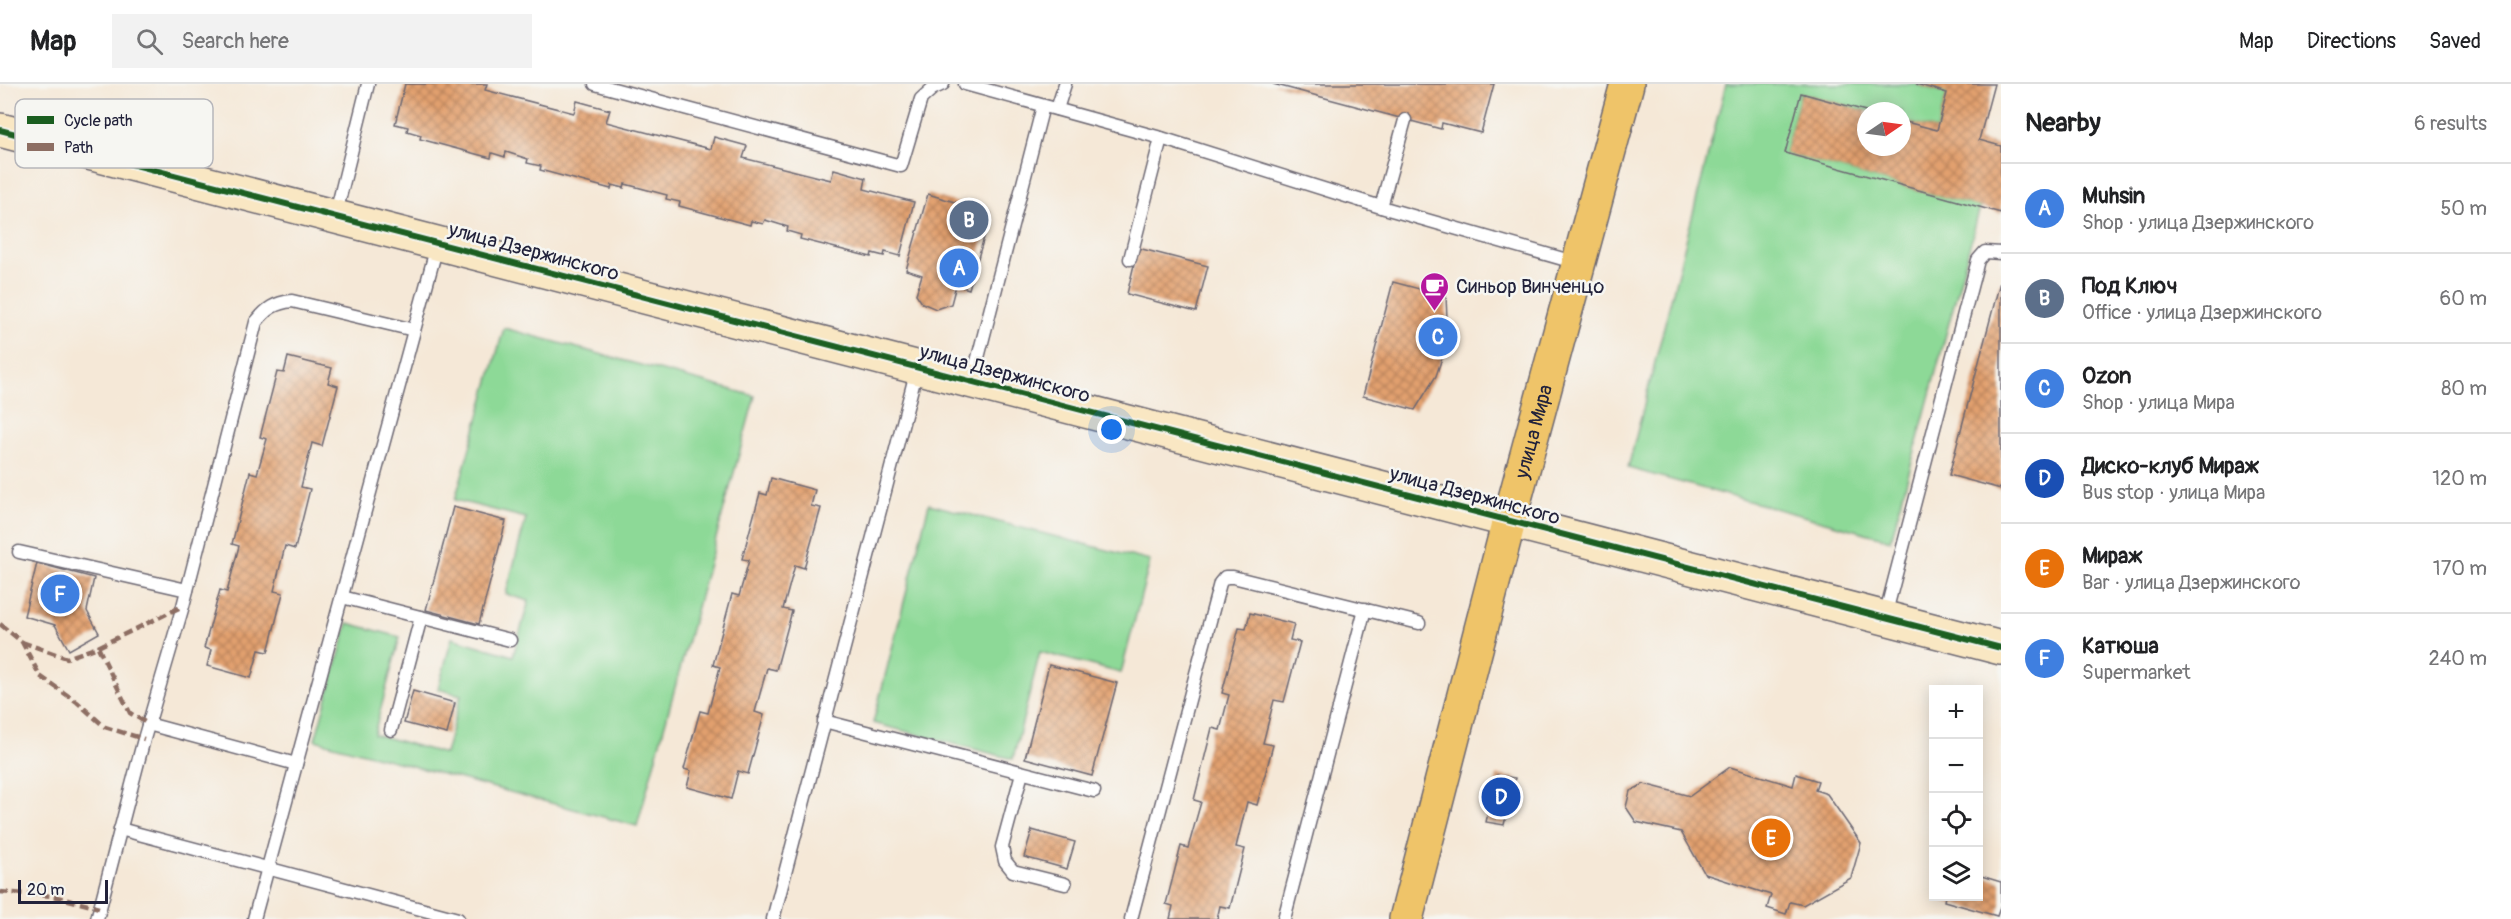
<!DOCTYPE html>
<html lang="en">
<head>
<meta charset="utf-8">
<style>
	body { margin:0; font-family:Pangolin,sans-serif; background:#f2f2f2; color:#202124 }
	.controls { position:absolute; right:18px; bottom:18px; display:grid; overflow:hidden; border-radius:0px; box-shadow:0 3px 15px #0003 }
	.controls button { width:54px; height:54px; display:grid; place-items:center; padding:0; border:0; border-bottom:2px solid #e0e0e0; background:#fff; color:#202124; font:30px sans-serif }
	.compass { position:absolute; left:1857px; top:18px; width:54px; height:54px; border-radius:50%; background:#fff; box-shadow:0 3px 15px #0003; rotate:77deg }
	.scale { position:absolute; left:18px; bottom:15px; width:90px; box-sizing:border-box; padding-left:6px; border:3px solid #22223b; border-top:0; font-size:16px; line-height:21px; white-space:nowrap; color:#22223b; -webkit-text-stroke:4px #f6f6f2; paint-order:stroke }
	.you { position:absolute; left:1112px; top:346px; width:21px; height:21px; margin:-15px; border:4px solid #fff; border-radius:50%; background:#1a73e8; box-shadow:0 0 0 9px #1a73e833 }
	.badge { display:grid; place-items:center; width:39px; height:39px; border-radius:50%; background:#b5179e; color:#fff; font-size:20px; font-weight:700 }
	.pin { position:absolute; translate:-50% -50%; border:3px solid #fff; box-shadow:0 2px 6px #0006 }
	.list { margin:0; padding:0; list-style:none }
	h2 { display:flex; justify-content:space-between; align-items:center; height:78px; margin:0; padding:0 24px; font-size:26px }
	h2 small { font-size:20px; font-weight:400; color:#757577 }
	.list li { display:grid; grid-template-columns:39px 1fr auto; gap:18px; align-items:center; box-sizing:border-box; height:90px; padding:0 24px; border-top:2px solid #e0e0e0 }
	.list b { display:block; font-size:22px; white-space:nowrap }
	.list p { margin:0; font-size:20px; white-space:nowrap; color:#757577 }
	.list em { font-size:20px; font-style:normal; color:#757577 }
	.icon { flex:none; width:33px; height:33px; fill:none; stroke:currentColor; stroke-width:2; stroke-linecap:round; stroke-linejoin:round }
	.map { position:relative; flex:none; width:2001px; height:835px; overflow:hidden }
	header { display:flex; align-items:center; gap:36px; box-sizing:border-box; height:84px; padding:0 30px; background:#fff; border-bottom:2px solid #e0e0e0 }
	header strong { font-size:28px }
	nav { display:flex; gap:33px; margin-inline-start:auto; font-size:21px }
	.search { width:420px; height:54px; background:#f2f2f2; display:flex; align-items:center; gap:15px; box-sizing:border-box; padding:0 21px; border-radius:0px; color:#757577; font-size:22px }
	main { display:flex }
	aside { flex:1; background:#fff }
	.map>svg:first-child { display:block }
	.green { fill:#8dd997; stroke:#587e69; stroke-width:1.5 }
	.building { fill:url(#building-cross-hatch) }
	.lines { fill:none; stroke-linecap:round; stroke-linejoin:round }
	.lane-casing { stroke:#6c6772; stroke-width:15 }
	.secondary-casing { stroke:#6c6772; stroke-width:36 }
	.primary-casing { stroke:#6c6772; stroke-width:36 }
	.lane { stroke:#fff; stroke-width:12 }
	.secondary { stroke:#f9e7c3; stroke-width:33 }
	.primary { stroke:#efc469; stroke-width:33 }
	.quiet { stroke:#8d6e63; stroke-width:4.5; stroke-dasharray:9 4.5; stroke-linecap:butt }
	.cycleway-casing { stroke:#f6f6f2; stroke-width:10 }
	.cycleway { stroke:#1b5e20; stroke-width:6 }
	.labels { text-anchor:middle; stroke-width:5; stroke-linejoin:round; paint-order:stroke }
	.street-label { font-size:20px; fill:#22223b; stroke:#f6f6f2 }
	.poi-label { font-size:20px; fill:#22223b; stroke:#f6f6f2; text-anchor:start }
	.key { fill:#f6f6f2; stroke:#b6b6bb; stroke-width:1.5 }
	.key-label { font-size:16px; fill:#22223b }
</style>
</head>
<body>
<header>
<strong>Map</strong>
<div class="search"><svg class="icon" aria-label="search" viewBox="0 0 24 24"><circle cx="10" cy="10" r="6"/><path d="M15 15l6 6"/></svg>Search here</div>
<nav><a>Map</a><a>Directions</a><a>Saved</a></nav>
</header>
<main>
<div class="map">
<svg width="2001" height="835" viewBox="0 0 2001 835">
	<defs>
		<pattern id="building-cross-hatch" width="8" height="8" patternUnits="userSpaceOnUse" patternTransform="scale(1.5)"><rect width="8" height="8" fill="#e2a06e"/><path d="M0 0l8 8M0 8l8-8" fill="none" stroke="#b7825c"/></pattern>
	</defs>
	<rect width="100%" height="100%" fill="#f6f6f2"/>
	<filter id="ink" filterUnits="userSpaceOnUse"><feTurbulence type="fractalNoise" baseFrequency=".0167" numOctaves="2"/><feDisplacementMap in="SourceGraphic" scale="12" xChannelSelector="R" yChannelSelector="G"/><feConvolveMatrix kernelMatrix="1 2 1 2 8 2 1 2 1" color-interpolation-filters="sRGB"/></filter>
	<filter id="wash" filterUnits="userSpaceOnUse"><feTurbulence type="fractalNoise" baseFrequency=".008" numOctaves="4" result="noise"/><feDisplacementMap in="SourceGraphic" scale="24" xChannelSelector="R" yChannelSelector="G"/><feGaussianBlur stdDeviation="1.35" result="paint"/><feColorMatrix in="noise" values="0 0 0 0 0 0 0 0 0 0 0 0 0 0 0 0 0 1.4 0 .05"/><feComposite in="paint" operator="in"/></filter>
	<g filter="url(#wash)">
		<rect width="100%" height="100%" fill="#f5e8d7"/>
		<!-- green -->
		<g class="green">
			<path d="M1726 0H1914L1947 9 1937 46 1902 37V27H1866L1801 9 1785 69 1980 123 1891 456 1628 384Z"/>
			<path d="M504 244 755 312 637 742 315 656 348 539 400 553 374 650 445 670 461 611 438 605 452 554 513 572 529 517 506 510 526 434 455 416Z"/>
			<path d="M929 420 1150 477 1121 589 1040 568 1013 675 873 639Z"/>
		</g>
		<g id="blocks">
			<!-- building -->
			<g class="building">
				<path d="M405 0H487L485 6 574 29 577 17 610 26 606 38 711 65 714 53 747 62 743 74 831 96 834 85 866 94 864 105 914 118 900 172 885 168 884 172 872 169 871 173 800 155 801 151 787 147 788 143 765 136 763 140 751 137 750 141 679 122 680 118 666 115 667 111 625 100 624 104 612 101 611 105 540 86 541 82 527 79 528 75 506 68 505 73 492 69 491 74 420 55 421 51 407 47 408 43 395 40Z"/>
				<path d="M1273 0H1494L1481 49 1442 39 1441 45Z"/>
				<path d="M1916 0H1994L1979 56 2001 62V129L1785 69 1801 9 1866 27V63H1902V37L1937 46 1947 9Z"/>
				<path d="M928 110 991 129 969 205 956 201 951 220 936 225 922 219 916 210 922 191 906 186Z"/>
				<path d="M1138 164 1208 182 1196 228 1127 210Z"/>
				<path d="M1393 198 1446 212 1447 235 1444 268 1436 292 1415 326 1363 312Z"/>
				<path d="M2000 198 2001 199V405L1949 391Z"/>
				<path d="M288 273 332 284 328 299 338 302 322 362 312 359 301 403 310 405 295 465 285 462 274 507 283 509 268 568 259 566 251 594 207 582 211 566 204 564 220 506 227 508 239 462 232 460 250 388 257 390 267 355 260 353 277 288 284 289Z"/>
				<path d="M771 394 815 406 811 422 821 424 804 484 795 481 783 525 792 527 776 586 767 584 755 628 764 631 748 690 738 687 731 715 687 703 691 687 684 685 700 627 708 629 720 583 713 581 732 510 739 512 749 476 742 475 760 409 767 411Z"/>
				<path d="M453 423 506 437 479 540 426 526Z"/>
				<path d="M37 479 94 494 87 527 99 549 69 566 55 541 24 532Z"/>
				<path d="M1250 529 1294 540 1290 556 1300 558 1284 618 1274 616 1263 659 1273 661 1257 721 1247 718 1236 763 1245 765 1230 824 1220 822 1217 835H1170L1173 822 1166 820 1181 762 1188 764 1201 718 1194 716 1212 644 1220 646 1229 611 1222 609 1239 544 1246 545Z"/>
				<path d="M1049 581 1117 599 1092 692 1025 674Z"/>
				<path d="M413 607 455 619 447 650 404 639Z"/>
				<path d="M1730 683 1793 702 1796 690 1818 697 1815 706 1827 710 1861 759 1851 794 1803 821 1790 818 1786 830 1767 824 1771 811 1705 790 1681 748 1636 738 1626 723 1630 707 1644 700 1690 712Z"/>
				<path d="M1497 691 1515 694 1504 741 1486 738Z"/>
				<path d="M1032 746 1075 758 1067 785 1024 773Z"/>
				<path d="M1978 791 2001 798V821L1997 832 1944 817 1945 812H1978Z"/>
			</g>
		</g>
	</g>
	<g filter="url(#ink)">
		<use href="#blocks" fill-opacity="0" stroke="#6c6772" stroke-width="1.5"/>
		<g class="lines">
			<defs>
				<g id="lane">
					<path d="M595 0 901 82 921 15 932 5 943 0"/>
					<path d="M965 0 1161 54 1381 123 1577 179"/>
					<path d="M1057 25 1065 0"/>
					<path d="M1381 123 1405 36"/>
					<path d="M335 133 368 0"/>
					<path d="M1130 175 1161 54"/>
					<path d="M972 297 1043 22"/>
					<path d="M19 468 187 506"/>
					<path d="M342 513 510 556"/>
					<path d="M1885 532 1978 176 1985 168 2001 169"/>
					<path d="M824 637 1094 707"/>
					<path d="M148 640 296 680"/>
					<path d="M391 646 421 533"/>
					<path d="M1022 689 1002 763 1005 777 1013 787 1065 800"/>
					<path d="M120 745 458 835"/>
					<path d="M97 835 144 655 183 522 256 238C267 224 275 219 292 217L414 246"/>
					<path d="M254 835 437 162"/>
					<path d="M773 835 917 285"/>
					<path d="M1131 835 1220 499 1225 493H1233L1419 539"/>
					<path d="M1284 835 1365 525"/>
				</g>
				<path id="secondary" d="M0 46 2001 564"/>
				<g id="primary">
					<path id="s1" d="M1406 835 1509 437 1627 0"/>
				</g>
			</defs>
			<!-- lane casing -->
			<use href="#lane" class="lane-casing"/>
			<!-- secondary casing -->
			<use href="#secondary" class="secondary-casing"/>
			<!-- primary casing -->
			<use href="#primary" class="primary-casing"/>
			<!-- lane -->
			<use href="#lane" class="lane"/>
			<!-- secondary -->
			<use href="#secondary" class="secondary"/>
			<!-- primary -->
			<use href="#primary" class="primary"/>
			<!-- quiet -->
			<g class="quiet">
				<path d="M0 540 22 558 40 592 77 618 105 643 144 655"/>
				<path d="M22 558 67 574 98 563 130 629 148 640"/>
				<path d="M98 563 183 522"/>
				<path d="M0 808 53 812 99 824"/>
			</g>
			<defs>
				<path id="cycleway" d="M0 46 2001 564"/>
			</defs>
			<!-- cycleway casing -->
			<use href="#cycleway" class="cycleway-casing"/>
			<!-- cycleway -->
			<use href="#cycleway" class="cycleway"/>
		</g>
	</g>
	<!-- icons -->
	<defs>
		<symbol id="cafe-pin" viewBox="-11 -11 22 30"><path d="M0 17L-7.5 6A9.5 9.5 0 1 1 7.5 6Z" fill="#b5179e" stroke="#f6f6f2"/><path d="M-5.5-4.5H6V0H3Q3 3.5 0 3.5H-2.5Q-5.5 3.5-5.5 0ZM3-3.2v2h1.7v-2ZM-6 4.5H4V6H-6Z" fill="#fff"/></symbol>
	</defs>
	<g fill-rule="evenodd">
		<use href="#cafe-pin" x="1418" y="186" width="33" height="45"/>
	</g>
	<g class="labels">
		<!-- street labels -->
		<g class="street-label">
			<text transform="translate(534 167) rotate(15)" y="7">улица Дзержинского</text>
			<text transform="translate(1005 289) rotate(15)" y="7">улица Дзержинского</text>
			<text dy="7" stroke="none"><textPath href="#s1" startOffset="504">улица Мира</textPath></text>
			<text transform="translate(1475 411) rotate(15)" y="7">улица Дзержинского</text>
		</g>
		<!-- poi labels -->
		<g class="poi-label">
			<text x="1456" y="209">Синьор Винченцо</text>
		</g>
	</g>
	<!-- legend -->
	<rect x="15" y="15" width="198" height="69" rx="9" class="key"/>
	<rect x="27" y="32" width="27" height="8" fill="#1b5e20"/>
	<rect x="27" y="59" width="27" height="8" fill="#8d6e63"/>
	<g class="key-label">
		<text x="64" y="42">Cycle path</text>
		<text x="64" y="69">Path</text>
	</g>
</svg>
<div class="controls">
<button>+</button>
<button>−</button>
<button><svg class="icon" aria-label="locate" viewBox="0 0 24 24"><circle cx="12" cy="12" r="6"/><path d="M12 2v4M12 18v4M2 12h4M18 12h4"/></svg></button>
<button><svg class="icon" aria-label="layers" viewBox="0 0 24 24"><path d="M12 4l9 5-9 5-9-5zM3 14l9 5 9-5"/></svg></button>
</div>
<svg class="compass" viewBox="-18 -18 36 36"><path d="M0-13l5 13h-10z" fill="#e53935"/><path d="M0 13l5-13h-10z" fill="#757577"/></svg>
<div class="scale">20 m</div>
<div class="you"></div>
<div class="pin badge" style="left:959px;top:184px;background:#3f7fe0">A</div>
<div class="pin badge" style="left:969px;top:136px;background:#5c6f8a">B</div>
<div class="pin badge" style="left:1438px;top:253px;background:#3f7fe0">C</div>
<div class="pin badge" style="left:1501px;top:713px;background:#1a4fb4">D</div>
<div class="pin badge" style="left:1771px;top:754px;background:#e8710a">E</div>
<div class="pin badge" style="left:60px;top:510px;background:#3f7fe0">F</div>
</div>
<aside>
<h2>Nearby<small>6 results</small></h2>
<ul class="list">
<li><span class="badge" style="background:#3f7fe0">A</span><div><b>Muhsin</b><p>Shop · улица Дзержинского</p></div><em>50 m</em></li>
<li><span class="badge" style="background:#5c6f8a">B</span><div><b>Под Ключ</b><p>Office · улица Дзержинского</p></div><em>60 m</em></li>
<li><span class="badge" style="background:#3f7fe0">C</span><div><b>Ozon</b><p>Shop · улица Мира</p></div><em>80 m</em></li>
<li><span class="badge" style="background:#1a4fb4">D</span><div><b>Диско-клуб Мираж</b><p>Bus stop · улица Мира</p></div><em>120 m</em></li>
<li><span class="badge" style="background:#e8710a">E</span><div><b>Мираж</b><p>Bar · улица Дзержинского</p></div><em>170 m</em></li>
<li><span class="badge" style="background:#3f7fe0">F</span><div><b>Катюша</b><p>Supermarket</p></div><em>240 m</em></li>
</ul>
</aside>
</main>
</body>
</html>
